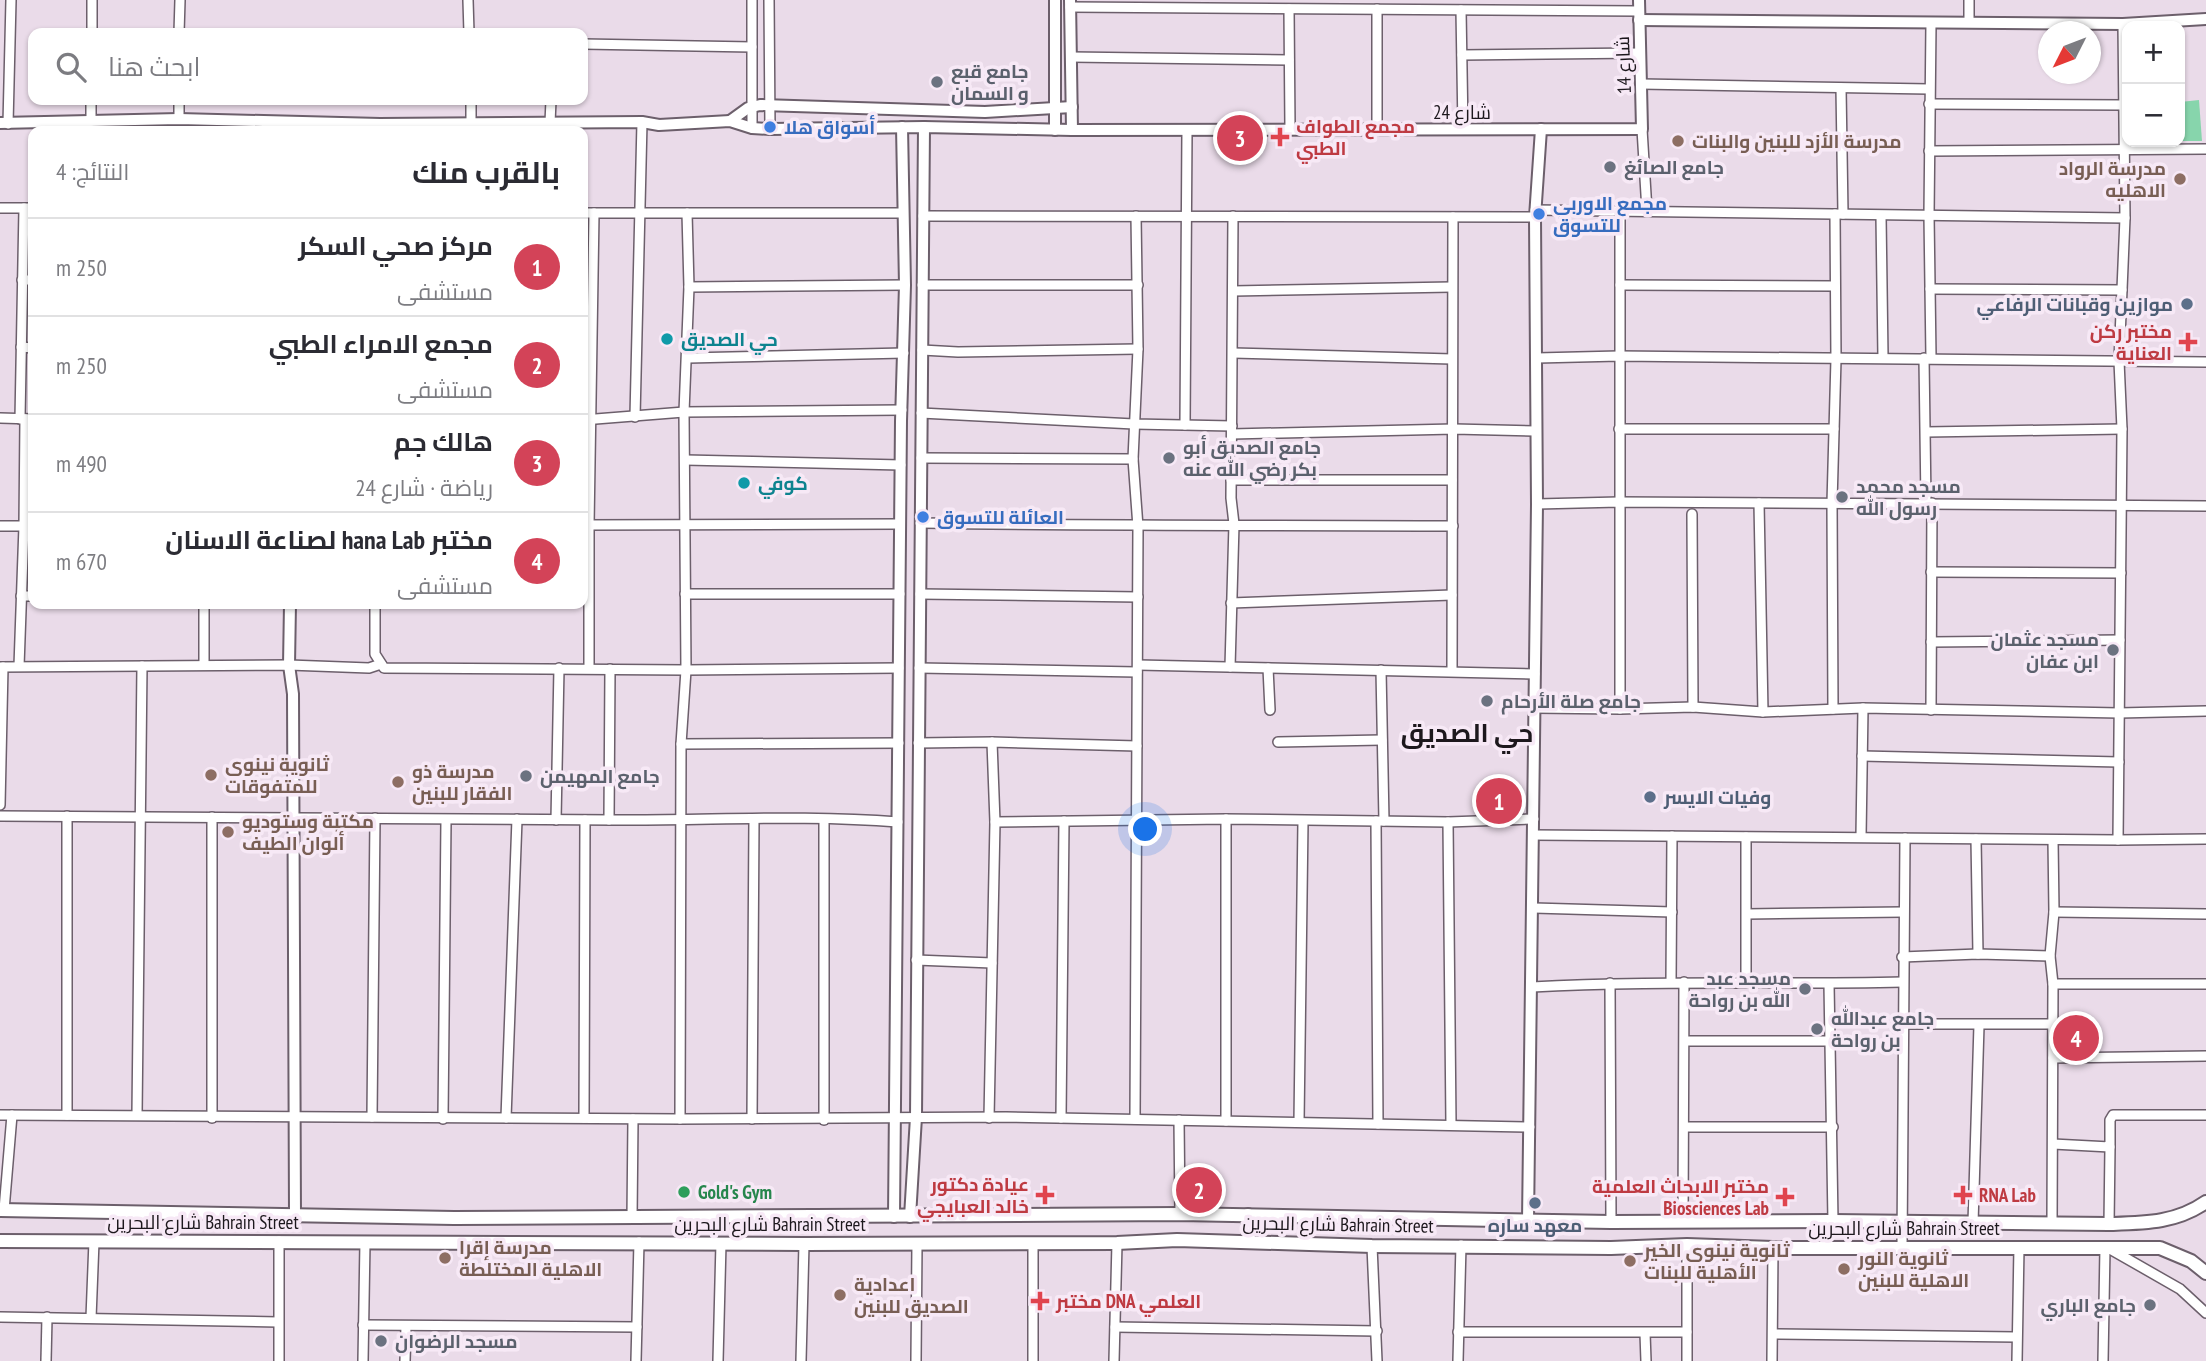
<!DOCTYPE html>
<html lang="ar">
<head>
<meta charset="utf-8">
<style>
	body { margin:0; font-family:"PT Sans Narrow",Cairo,sans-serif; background:#f2f2f3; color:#2b2b33; direction:rtl }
	.controls { position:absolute; right:21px; top:21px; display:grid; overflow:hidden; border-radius:14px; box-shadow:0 2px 5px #0004 }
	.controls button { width:63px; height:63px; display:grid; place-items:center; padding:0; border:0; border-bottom:2px solid #e1e1e2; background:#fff; color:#2b2b33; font:35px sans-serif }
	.compass { position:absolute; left:2038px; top:21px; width:63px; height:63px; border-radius:50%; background:#fff; box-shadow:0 2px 5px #0004; rotate:228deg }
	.you { position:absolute; left:1146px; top:830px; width:24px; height:24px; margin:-18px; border:5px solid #fff; border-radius:50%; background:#1a73e8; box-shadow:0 0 0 10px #1a73e833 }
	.badge { display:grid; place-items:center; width:46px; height:46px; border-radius:50%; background:#d34358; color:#fff; font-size:23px; font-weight:700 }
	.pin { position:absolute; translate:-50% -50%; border:4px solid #fff; box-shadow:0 2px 7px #0006 }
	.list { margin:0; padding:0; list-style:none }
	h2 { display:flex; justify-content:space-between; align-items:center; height:91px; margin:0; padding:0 28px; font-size:30px }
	h2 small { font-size:23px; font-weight:400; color:#7c7c81 }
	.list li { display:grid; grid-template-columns:46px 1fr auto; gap:21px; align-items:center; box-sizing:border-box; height:98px; padding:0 28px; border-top:2px solid #e1e1e2 }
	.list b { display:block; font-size:26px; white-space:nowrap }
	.list p { margin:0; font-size:23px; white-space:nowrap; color:#7c7c81 }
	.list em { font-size:23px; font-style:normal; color:#7c7c81 }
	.icon { flex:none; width:38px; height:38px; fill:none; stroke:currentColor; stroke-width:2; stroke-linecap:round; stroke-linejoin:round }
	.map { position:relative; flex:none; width:2206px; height:1361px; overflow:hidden; direction:ltr }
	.search { position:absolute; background:#fff; box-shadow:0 2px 5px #0004; left:28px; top:28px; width:560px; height:77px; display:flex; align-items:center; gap:18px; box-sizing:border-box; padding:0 24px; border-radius:14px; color:#7c7c81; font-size:26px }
	.panel { position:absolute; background:#fff; box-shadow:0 2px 5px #0004; left:28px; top:126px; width:560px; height:483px; border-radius:14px; direction:rtl }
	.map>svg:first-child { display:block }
	.green { fill:#87d5ac }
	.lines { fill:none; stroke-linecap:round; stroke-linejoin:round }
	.minor-casing { stroke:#6c5f6b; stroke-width:12 }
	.tertiary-casing { stroke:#6c5f6b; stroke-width:14 }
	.secondary-casing { stroke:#6c5f6b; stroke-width:16 }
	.minor { stroke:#fff; stroke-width:9 }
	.tertiary { stroke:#fff; stroke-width:10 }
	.secondary { stroke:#fff; stroke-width:12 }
	.worship-dot { fill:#6b7280; stroke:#f7e9f6; stroke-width:2.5 }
	.shop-dot { fill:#3f7fe0; stroke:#f7e9f6; stroke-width:2.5 }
	.health-dot { fill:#e0444e; stroke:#f7e9f6; stroke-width:2.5 }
	.education-dot { fill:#8d6e63; stroke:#f7e9f6; stroke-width:2.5 }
	.service-dot { fill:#5c6f8a; stroke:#f7e9f6; stroke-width:2.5 }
	.culture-dot { fill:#0f9aa8; stroke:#f7e9f6; stroke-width:2.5 }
	.leisure-dot { fill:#2e9e5b; stroke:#f7e9f6; stroke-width:2.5 }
	.labels { text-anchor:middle; stroke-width:7; stroke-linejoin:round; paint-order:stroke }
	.street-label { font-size:19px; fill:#1d181d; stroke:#f7e9f6 }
	.worship-label { font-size:19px; font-weight:bold; fill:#5b616d; stroke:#f7e9f6; text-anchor:start }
	.health-label { font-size:19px; font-weight:bold; fill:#be3a42; stroke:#f7e9f6; text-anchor:start }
	.shop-label { font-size:19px; font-weight:bold; fill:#366cbe; stroke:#f7e9f6; text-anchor:start }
	.education-label { font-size:19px; font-weight:bold; fill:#785e54; stroke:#f7e9f6; text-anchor:start }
	.service-label { font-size:19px; font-weight:bold; fill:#4e5e75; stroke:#f7e9f6; text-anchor:end }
	.culture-label { font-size:19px; font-weight:bold; fill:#0d838f; stroke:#f7e9f6; text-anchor:start }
	.leisure-label { font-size:19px; font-weight:bold; fill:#27864d; stroke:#f7e9f6; text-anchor:start }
	.district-label { font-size:26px; font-weight:bold; fill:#1d181d; stroke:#f7e9f6 }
</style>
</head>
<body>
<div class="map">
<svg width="2206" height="1361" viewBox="0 0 2206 1361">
	<rect width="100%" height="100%" fill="#eadbe9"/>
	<!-- green -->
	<path class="green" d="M2199 100 2202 141H2180V102Z"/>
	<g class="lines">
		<defs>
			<g id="minor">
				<path d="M468 0 469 33"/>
				<path d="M769 0 770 129"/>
				<path d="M1969 0V22"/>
				<path d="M1070 7 1639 11"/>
				<path d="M1289 9 1290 129"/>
				<path d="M1377 9V129"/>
				<path d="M1461 10 1463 129"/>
				<path d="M92 33V0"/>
				<path d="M179 33 180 0"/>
				<path d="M583 44 752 47"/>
				<path d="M1462 55 1640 53"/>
				<path d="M1071 57 1289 60"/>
				<path d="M1641 84 1929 89"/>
				<path d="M1841 88 1843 214"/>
				<path d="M471 100V124"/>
				<path d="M1929 104 2123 105"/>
				<path d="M179 119V100"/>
				<path d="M91 121V100"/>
				<path d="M550 123 551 100"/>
				<path d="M8 124 11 0"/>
				<path d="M752 128V0"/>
				<path d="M1642 129 1647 211"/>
				<path d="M1929 151 2206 149"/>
				<path d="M0 208H33"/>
				<path d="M1535 210 2125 218"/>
				<path d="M1620 211V709"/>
				<path d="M583 213H903"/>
				<path d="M923 216 1535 217"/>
				<path d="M1881 216 1883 357"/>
				<path d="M22 280H33"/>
				<path d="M922 285H1138"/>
				<path d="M1620 285 1835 286"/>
				<path d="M689 287 905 285"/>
				<path d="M1930 289 2122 290"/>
				<path d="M1233 291 1452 287"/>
				<path d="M21 347 33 348"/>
				<path d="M922 350 958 352 1138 349"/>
				<path d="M1233 353 1452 359"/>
				<path d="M688 358 904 353"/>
				<path d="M1537 358 1619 356 2206 362"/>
				<path d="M1924 358 1926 503"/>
				<path d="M1931 358 1929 215 1931 23"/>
				<path d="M921 413 1134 424 1232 426"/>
				<path d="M635 417 642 122"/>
				<path d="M0 418 33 419"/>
				<path d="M20 419 24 208"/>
				<path d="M583 420 684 412 902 410"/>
				<path d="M1185 425 1187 130"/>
				<path d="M1619 429H1834"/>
				<path d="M1926 432 2122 429"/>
				<path d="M1232 434 1454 429 1535 431"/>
				<path d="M921 458 1133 459"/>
				<path d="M685 460 901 465"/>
				<path d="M1231 480H1452"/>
				<path d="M1759 503 1763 712"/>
				<path d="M1537 504 1619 502 2206 506"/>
				<path d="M1692 514 1693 707"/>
				<path d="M920 523C1098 526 1276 525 1453 526"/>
				<path d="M584 525 900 524"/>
				<path d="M0 526H33"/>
				<path d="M1931 572 2121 573"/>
				<path d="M685 594H900"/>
				<path d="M920 594 1138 597"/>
				<path d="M21 596H33"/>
				<path d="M1231 603 1452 595"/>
				<path d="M375 604V654L384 668 686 670 899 668"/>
				<path d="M1931 642 2120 640"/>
				<path d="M204 665V604"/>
				<path d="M1138 665 1535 674"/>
				<path d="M19 666 24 526 25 419"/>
				<path d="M0 667 289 665 369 668 381 664"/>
				<path d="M1230 667 1234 524 1231 498 1233 216"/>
				<path d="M589 668V525L594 213"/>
				<path d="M919 668 1137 672"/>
				<path d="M1268 668 1270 710"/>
				<path d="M1381 670 1384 821"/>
				<path d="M1452 671 1453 217"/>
				<path d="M1535 708 1620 709 1693 707 1763 712 1863 708 2119 713 2206 711"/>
				<path d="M1833 709 1832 503 1836 359 1835 214"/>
				<path d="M1931 710 1932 503"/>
				<path d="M1278 742 1382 740"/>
				<path d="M918 743 992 742 1137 746"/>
				<path d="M681 744 899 743"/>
				<path d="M1862 756 2119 762"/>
				<path d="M0 805 3 667"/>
				<path d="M0 816C204 816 408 818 613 820 707 821 803 814 898 822"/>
				<path d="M212 817V1118"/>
				<path d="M1226 819V1121"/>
				<path d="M556 820 559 668"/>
				<path d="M609 820 610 669"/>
				<path d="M1376 821 1378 1124"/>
				<path d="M995 822 1226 819 1448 822 1534 819"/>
				<path d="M1448 822 1451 1125"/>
				<path d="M1533 835 2118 840 2206 839"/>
				<path d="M1746 837V982"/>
				<path d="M1861 837 1863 708"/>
				<path d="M1976 839 1978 954"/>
				<path d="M2118 840 2122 429 2119 361 2125 218 2123 24"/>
				<path d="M1534 908 1672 912"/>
				<path d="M2054 912 2206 914"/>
				<path d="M1747 914 1903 912"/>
				<path d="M1902 957 1978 954 2050 956"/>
				<path d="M916 960 992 963"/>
				<path d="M1671 982 1672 836"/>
				<path d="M1610 983 1611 1222"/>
				<path d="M1829 984 1833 1221"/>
				<path d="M2053 984H2206"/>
				<path d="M1532 987C1655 980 1779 985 1903 982"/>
				<path d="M1902 1024H2052"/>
				<path d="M1685 1041H1830"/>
				<path d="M2053 1058 2206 1056"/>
				<path d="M0 1115 680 1119 1006 1117 1530 1127"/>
				<path d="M67 1115V816"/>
				<path d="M137 1115 142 666"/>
				<path d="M372 1117 375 818"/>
				<path d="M506 1118 517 819"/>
				<path d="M584 1118 585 820"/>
				<path d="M989 1118 995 822 992 742"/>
				<path d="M1061 1118 1064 821"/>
				<path d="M443 1119 446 820"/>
				<path d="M680 1119 681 744 686 670 684 412 689 287 687 213"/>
				<path d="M752 1119 754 819"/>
				<path d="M1135 1119 1138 527 1133 459 1138 349 1136 216"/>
				<path d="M824 1120V820"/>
				<path d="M1179 1120 1180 1214"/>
				<path d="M1299 1122 1303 821"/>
				<path d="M1685 1127H1833"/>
				<path d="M2053 1144 2110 1147V1120L2113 1115H2206"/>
				<path d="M4 1210 12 1115"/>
				<path d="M632 1218 633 1119"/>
				<path d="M1683 1221 1684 982"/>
				<path d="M1973 1223 1979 1025"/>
				<path d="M2052 1224 2053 984 2050 956 2054 912 2053 840"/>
				<path d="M2109 1224 2110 1147"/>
				<path d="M279 1241V1361"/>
				<path d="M1687 1245V1361"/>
				<path d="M1372 1246 1377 1361"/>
				<path d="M1902 1248 1905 838"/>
				<path d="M2110 1249 2180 1289 2206 1313"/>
				<path d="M0 1317 278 1322"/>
				<path d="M91 1318 94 1241"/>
				<path d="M363 1325 637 1327"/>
				<path d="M1115 1327 1377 1331"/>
				<path d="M1458 1332H1687"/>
				<path d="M1645 1333 1646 1361"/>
				<path d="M1773 1334 2016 1337"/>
				<path d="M46 1361 47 1317"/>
				<path d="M363 1361 365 1242"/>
				<path d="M405 1361 406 1326"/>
				<path d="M636 1361 639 1242"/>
				<path d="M718 1361 721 1243"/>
				<path d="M801 1361 804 1244"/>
				<path d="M916 1361 917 1243"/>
				<path d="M1033 1361V1243"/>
				<path d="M1114 1361 1117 1243"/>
				<path d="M1458 1361 1461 1245"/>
				<path d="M1772 1361 1773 1248"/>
				<path d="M2017 1361 2019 1247"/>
				<path d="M2103 1361 2105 1248"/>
			</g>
			<g id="tertiary">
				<path d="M1055 0V130"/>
				<path d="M1070 0 1072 130"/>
				<path d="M1639 20 2123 24 2206 19"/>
				<path d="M730 121 748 108 760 105 985 112 1072 107"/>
				<path d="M0 123 179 119 380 124 642 122 659 125 730 121 752 128 770 129 924 127 1072 130 1642 129 1639 0"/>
				<path d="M290 604 289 665 293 694 295 1215"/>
				<path d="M894 1217 901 421 905 285 902 127"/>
				<path d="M910 1217 916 1117 924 127"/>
				<path d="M1528 1221 1537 504 1535 217 1541 129"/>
			</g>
			<g id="secondary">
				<path d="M0 1210 454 1218 1180 1214 1611 1222 1833 1221 2109 1224C2145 1223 2176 1223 2206 1202"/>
				<path d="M1248 1215 1249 1242"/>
				<path d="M0 1241 804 1244 1117 1243 1177 1240 1372 1246 1611 1248 1687 1245 1773 1248H2160L2191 1261 2206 1273"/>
			</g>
		</defs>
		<!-- minor casing -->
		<use href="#minor" class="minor-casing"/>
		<!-- tertiary casing -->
		<use href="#tertiary" class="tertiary-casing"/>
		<!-- secondary casing -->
		<use href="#secondary" class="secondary-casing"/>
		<!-- minor -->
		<use href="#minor" class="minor"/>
		<!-- tertiary -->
		<use href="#tertiary" class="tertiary"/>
		<!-- secondary -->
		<use href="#secondary" class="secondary"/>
	</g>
	<!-- markers -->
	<g class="worship-dot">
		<circle cx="937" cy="82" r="7"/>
		<circle cx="1610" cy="167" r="7"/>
		<circle cx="1169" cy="458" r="7"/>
		<circle cx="1842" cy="497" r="7"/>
		<circle cx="2113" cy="650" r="7"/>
		<circle cx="1487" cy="701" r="7"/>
		<circle cx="526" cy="776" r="7"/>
		<circle cx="1805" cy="989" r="7"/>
		<circle cx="1817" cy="1029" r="7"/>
		<circle cx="2150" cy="1305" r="7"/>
		<circle cx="381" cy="1341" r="7"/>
	</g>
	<g class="shop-dot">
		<circle cx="770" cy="127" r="7"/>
		<circle cx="1539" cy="214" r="7"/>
		<circle cx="923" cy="517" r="7"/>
	</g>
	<g class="health-dot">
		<path d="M1276.5 126.5h7v7h7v7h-7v7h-7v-7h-7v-7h7z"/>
		<path d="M2184.5 331.5h7v7h7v7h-7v7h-7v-7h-7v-7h7z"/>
		<path d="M1041.5 1184.5h7v7h7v7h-7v7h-7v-7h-7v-7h7z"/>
		<path d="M1959.5 1184.5h7v7h7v7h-7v7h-7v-7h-7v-7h7z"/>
		<path d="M1781.5 1186.5h7v7h7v7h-7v7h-7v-7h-7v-7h7z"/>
		<path d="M1036.5 1290.5h7v7h7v7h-7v7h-7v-7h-7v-7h7z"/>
	</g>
	<g class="education-dot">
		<circle cx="1678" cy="141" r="7"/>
		<circle cx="2180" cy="179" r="7"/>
		<circle cx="211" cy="775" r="7"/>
		<circle cx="398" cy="782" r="7"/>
		<circle cx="228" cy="832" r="7"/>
		<circle cx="445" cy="1258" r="7"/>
		<circle cx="1630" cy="1261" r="7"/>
		<circle cx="1844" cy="1269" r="7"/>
		<circle cx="840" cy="1295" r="7"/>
	</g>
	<g class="service-dot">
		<circle cx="2187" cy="304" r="7"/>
		<circle cx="1650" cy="797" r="7"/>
		<circle cx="1535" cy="1203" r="7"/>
	</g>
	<g class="culture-dot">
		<circle cx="667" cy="339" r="7"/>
		<circle cx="744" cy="483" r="7"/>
	</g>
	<circle class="leisure-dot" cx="684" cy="1192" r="7"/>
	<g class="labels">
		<!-- street labels -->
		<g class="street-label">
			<text transform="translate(1623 65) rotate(-92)" y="7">شارع 14</text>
			<text x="1462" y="119">شارع 24</text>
			<text x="203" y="1229">شارع البحرين Bahrain Street</text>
			<text x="770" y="1231">شارع البحرين Bahrain Street</text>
			<text transform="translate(1338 1224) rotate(1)" y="7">شارع البحرين Bahrain Street</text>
			<text x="1904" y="1235">شارع البحرين Bahrain Street</text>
		</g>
		<!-- worship labels -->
		<g class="worship-label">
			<text x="951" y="78">جامع قبع<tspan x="951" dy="22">و السمان</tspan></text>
			<text x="1624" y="174">جامع الصائغ</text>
			<text x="1183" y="454">جامع الصديق أبو<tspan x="1183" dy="22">بكر رضي الله عنه</tspan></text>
			<text x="1856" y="493">مسجد محمد<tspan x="1856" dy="22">رسول الله</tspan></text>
			<text x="2099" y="646" text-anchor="end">مسجد عثمان<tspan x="2099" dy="22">ابن عفان</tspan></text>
			<text x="1501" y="708">جامع صلة الأرحام</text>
			<text x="540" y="783">جامع المهيمن</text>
			<text x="1791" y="985" text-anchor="end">مسجد عبد<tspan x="1791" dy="22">الله بن رواحة</tspan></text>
			<text x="1831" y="1025">جامع عبدالله<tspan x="1831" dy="22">بن رواحة</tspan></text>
			<text x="2136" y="1312" text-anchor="end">جامع الباري</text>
			<text x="395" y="1348">مسجد الرضوان</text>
		</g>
		<!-- health labels -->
		<g class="health-label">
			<text x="1296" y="133">مجمع الطواف<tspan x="1296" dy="22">الطبي</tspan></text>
			<text x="2172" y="338" text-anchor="end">مختبر ركن<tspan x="2172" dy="22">العناية</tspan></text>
			<text x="1029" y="1191" text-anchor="end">عيادة دكتور<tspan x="1029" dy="22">خالد العبايجي</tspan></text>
			<text x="1769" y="1193" text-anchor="end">مختبر الابحاث العلمية<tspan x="1769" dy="22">Biosciences Lab</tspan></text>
			<text x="1979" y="1202">RNA Lab</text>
			<text x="1056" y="1308">مختبر DNA العلمي</text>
		</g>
		<!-- shop labels -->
		<g class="shop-label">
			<text x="784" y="134">أسواق هلا</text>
			<text x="1553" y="210">مجمع الاوربي<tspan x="1553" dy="22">للتسوق</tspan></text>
			<text x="937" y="524">العائلة للتسوق</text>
		</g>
		<!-- education labels -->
		<g class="education-label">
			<text x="1692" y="148">مدرسة الأزد للبنين والبنات</text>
			<text x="2166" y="175" text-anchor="end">مدرسة الرواد<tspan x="2166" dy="22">الاهليه</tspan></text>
			<text x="225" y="771">ثانوية نينوى<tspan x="225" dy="22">للمتفوقات</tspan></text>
			<text x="412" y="778">مدرسة ذو<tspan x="412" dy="22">الفقار للبنين</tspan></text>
			<text x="242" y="828">مكتبة وستوديو<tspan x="242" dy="22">ألوان الطيف</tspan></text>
			<text x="459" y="1254">مدرسة إقرا<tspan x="459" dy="22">الاهلية المختلطة</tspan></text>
			<text x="1644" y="1257">ثانوية نينوى الخير<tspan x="1644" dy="22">الأهلية للبنات</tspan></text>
			<text x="1858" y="1265">ثانوية النور<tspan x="1858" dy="22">الاهلية للبنين</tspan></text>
			<text x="854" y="1291">اعدادية<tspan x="854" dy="22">الصديق للبنين</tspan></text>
		</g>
		<!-- service labels -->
		<g class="service-label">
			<text x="2173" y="311">موازين وقبانات الرفاعي</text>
			<text x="1664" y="804" text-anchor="start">وفيات الايسر</text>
			<text x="1535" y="1232" text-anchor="middle">معهد ساره</text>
		</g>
		<!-- culture labels -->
		<g class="culture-label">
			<text x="681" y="346">حي الصديق</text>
			<text x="758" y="490">كوفي</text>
		</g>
		<!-- leisure labels -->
		<g class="leisure-label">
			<text x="698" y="1199">Gold's Gym</text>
		</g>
		<!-- district labels -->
		<g class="district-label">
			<text x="1467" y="742">حي الصديق</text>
		</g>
	</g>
</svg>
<div class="controls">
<button>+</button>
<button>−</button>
</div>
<svg class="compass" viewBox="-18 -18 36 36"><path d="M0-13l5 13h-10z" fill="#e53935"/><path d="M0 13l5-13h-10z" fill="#7c7c81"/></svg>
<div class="you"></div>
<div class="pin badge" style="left:1499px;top:801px">1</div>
<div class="pin badge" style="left:1199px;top:1190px">2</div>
<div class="pin badge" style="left:1240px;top:138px">3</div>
<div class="pin badge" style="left:2076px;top:1038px">4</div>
<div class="search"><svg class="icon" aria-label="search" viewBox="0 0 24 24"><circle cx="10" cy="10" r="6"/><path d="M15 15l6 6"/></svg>ابحث هنا</div>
<section class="panel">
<h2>بالقرب منك<small>النتائج: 4</small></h2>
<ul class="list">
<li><span class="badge">1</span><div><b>مركز صحي السكر</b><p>مستشفى</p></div><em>250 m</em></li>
<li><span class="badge">2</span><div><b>مجمع الامراء الطبي</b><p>مستشفى</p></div><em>250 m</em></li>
<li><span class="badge">3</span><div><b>هالك جم</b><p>رياضة · شارع 24</p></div><em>490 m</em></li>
<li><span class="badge">4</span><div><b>مختبر hana Lab لصناعة الاسنان</b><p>مستشفى</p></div><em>670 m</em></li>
</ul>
</section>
</div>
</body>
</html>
